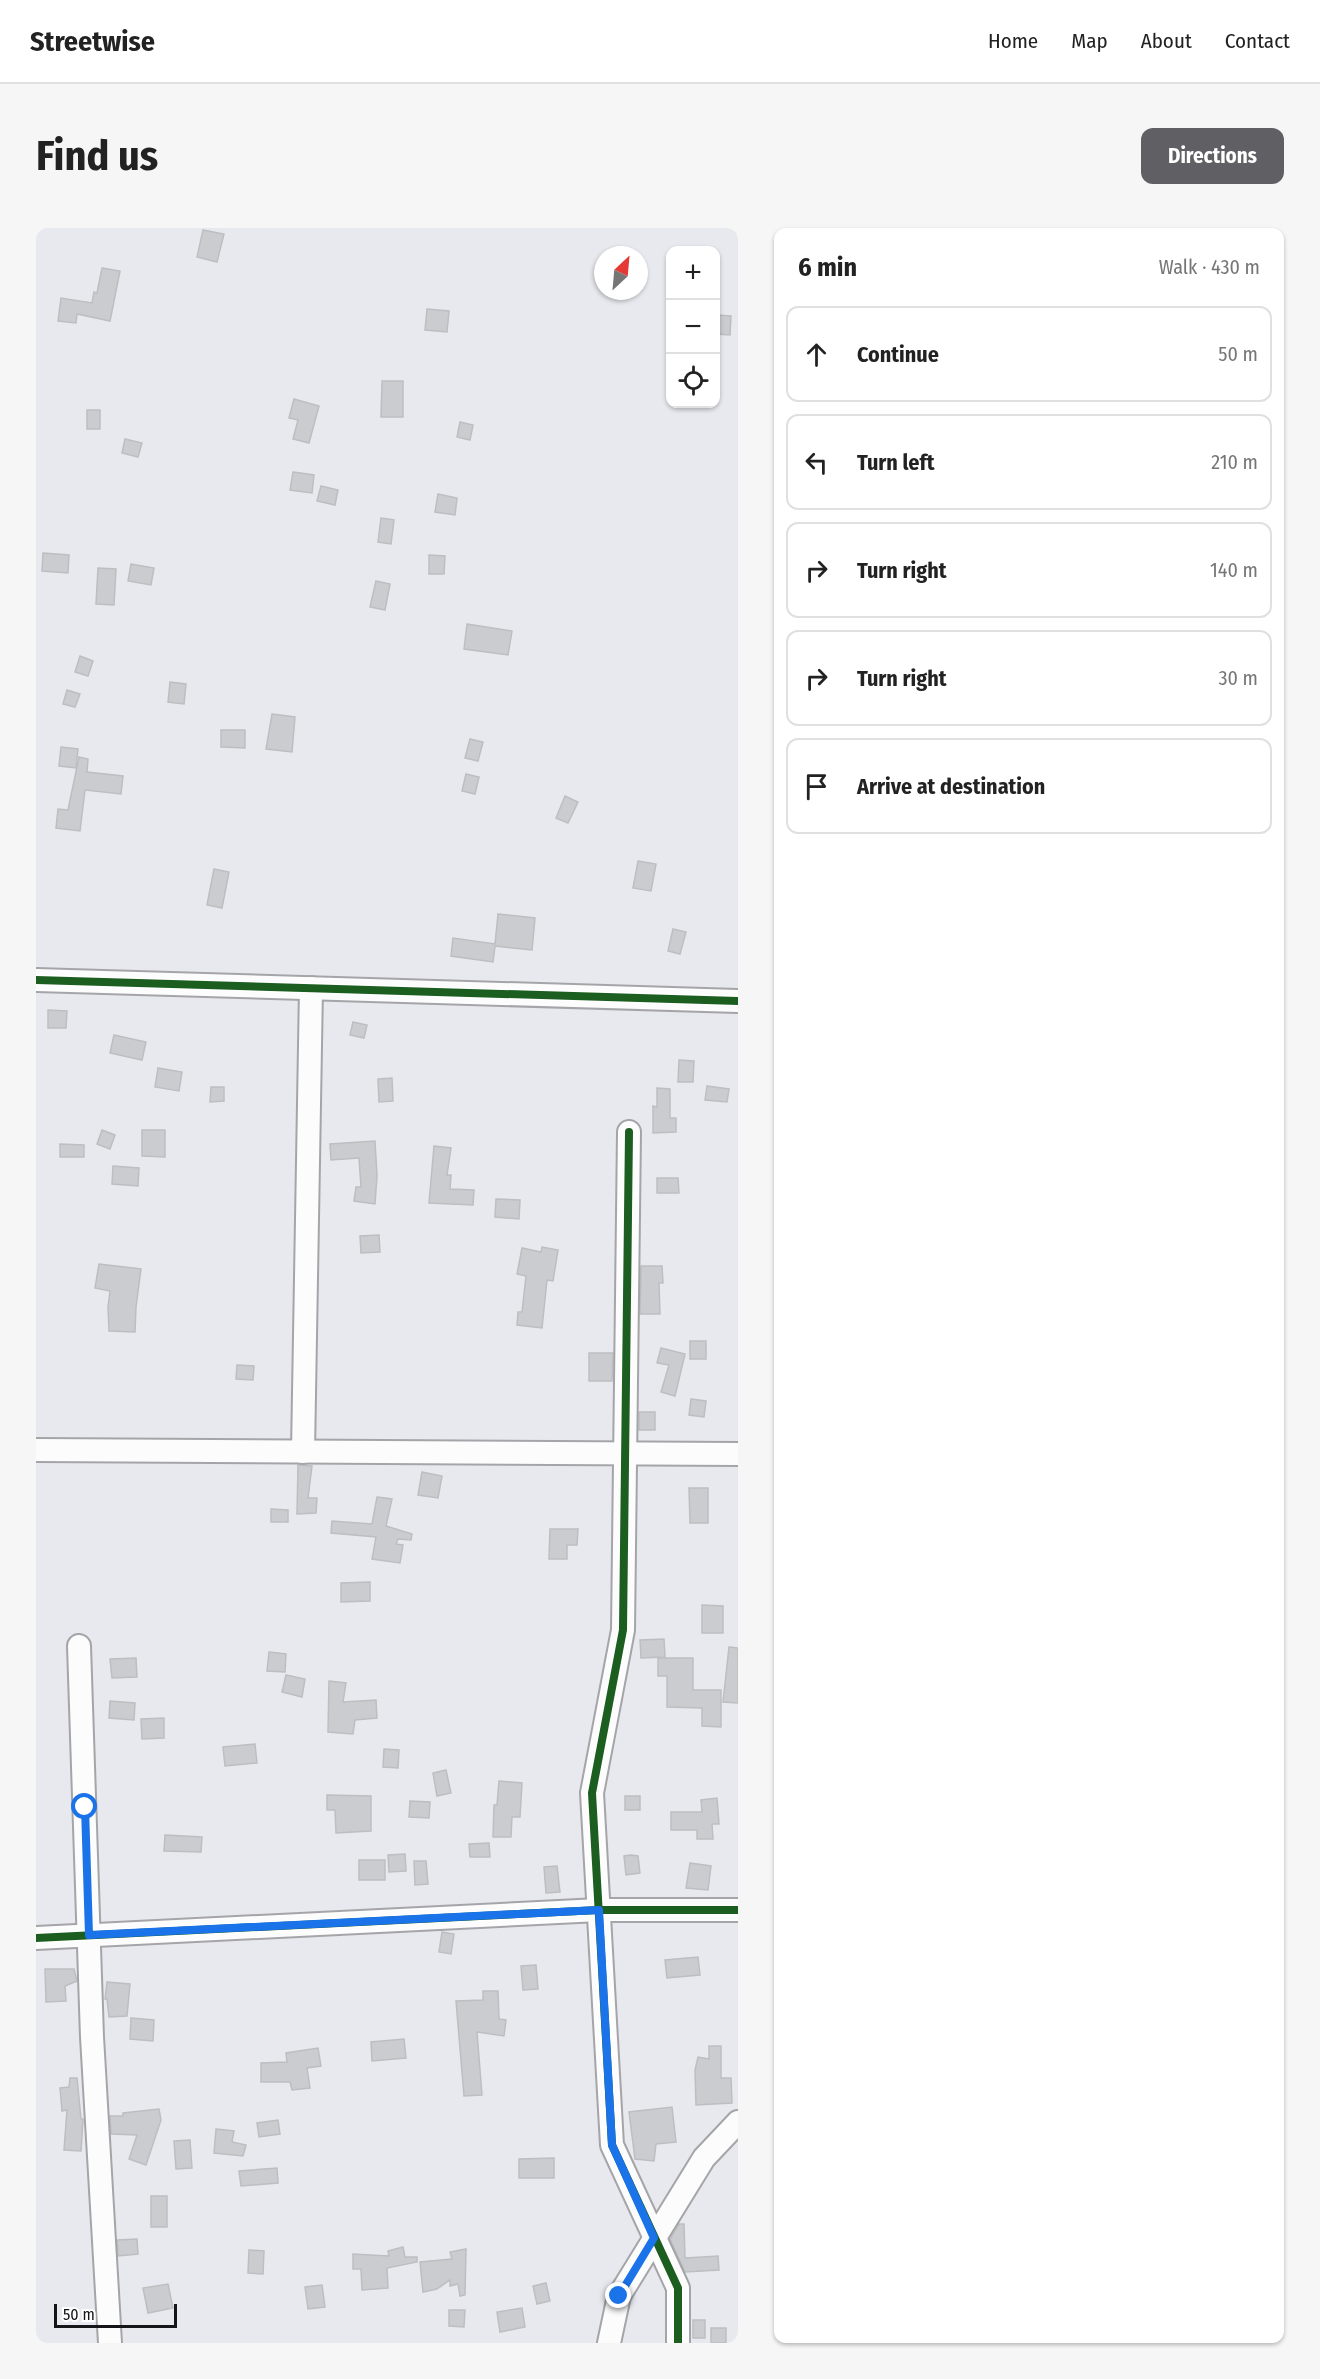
<!DOCTYPE html>
<html lang="en">
<head>
<meta charset="utf-8">
<style>
	body { margin:0; font-family:"Fira Sans Condensed",sans-serif; background:#f6f6f6; color:#222 }
	.controls { position:absolute; right:18px; top:18px; display:grid; overflow:hidden; border-radius:12px; box-shadow:0 2px 4px #0004 }
	.controls button { width:54px; height:54px; display:grid; place-items:center; padding:0; border:0; border-bottom:2px solid #e0e0e0; background:#fff; color:#222; font:30px sans-serif }
	.compass { position:absolute; left:558px; top:18px; width:54px; height:54px; border-radius:50%; background:#fff; box-shadow:0 2px 4px #0004; rotate:26deg }
	.scale { position:absolute; left:18px; bottom:15px; width:123px; box-sizing:border-box; padding-left:6px; border:3px solid #151519; border-top:0; font-size:16px; line-height:21px; white-space:nowrap; color:#151519; -webkit-text-stroke:4px #fff; paint-order:stroke }
	.stop { position:absolute; width:18px; height:18px; margin:-14px; border:4px solid #1a73e8; border-radius:50%; background:#fff }
	.stop.end { background:#1a73e8; border-color:#fff; box-shadow:0 2px 6px #0008 }
	.list { margin:0; padding:0; list-style:none }
	h2 { display:flex; justify-content:space-between; align-items:center; height:78px; margin:0; padding:0 24px; font-size:26px }
	h2 small { font-size:20px; font-weight:400; color:#767676 }
	.list li { display:grid; grid-template-columns:39px 1fr auto; gap:18px; align-items:center; box-sizing:border-box; height:96px; margin:0 12px 12px; padding:0 12px; border:2px solid #e0e0e0; border-radius:12px }
	.list b { display:block; font-size:22px; white-space:nowrap }
	.list em { font-size:20px; font-style:normal; color:#767676 }
	.icon { flex:none; width:33px; height:33px; fill:none; stroke:currentColor; stroke-width:2; stroke-linecap:round; stroke-linejoin:round }
	.map { position:relative; flex:none; width:702px; height:2115px; overflow:hidden; border-radius:12px }
	header { display:flex; align-items:center; gap:36px; box-sizing:border-box; height:84px; padding:0 30px; background:#fff; border-bottom:2px solid #e0e0e0 }
	header strong { font-size:28px }
	nav { display:flex; gap:33px; margin-inline-start:auto; font-size:21px }
	.intro { display:flex; align-items:center; justify-content:space-between; box-sizing:border-box; height:144px; padding:0 36px }
	h1 { margin:0; font-size:42px }
	.button { padding:15px 27px; border-radius:12px; background:#5f5f64; color:#fff; font-size:21px; font-weight:700 }
	main { display:flex; gap:36px; padding:0 36px }
	aside { flex:1; background:#fff; border-radius:12px; box-shadow:0 2px 4px #0004 }
	.map>svg:first-child { display:block }
	.building { fill:#cbccd0; stroke:#bdbec1; stroke-width:1.5 }
	.lines { fill:none; stroke-linecap:round; stroke-linejoin:round }
	.minor-casing { stroke:#a5a5a9; stroke-width:26 }
	.minor { stroke:#fcfcfc; stroke-width:22 }
	.cycleway-casing { stroke:#fff; stroke-width:11 }
	.cycleway { stroke:#1b5e20; stroke-width:8 }
	.route { stroke:#1a73e8; stroke-width:8 }
</style>
</head>
<body>
<header>
<strong>Streetwise</strong>
<nav><a>Home</a><a>Map</a><a>About</a><a>Contact</a></nav>
</header>
<div class="intro"><h1>Find us</h1><a class="button">Directions</a></div>
<main>
<div class="map">
<svg width="702" height="2115" viewBox="0 0 702 2115">
	<rect width="100%" height="100%" fill="#e8e9ee"/>
	<!-- building -->
	<g class="building">
		<path d="M167 2 188 6 181 34 161 29Z"/>
		<path d="M66 40 84 43 74 93 41 86 40 95 22 93 25 70 56 75 58 64 61 65Z"/>
		<path d="M391 81 413 83 411 104 389 102Z"/>
		<path d="M680 87 695 88 694 107 680 106Z"/>
		<path d="M346 153H367V189H345Z"/>
		<path d="M258 171 283 178 273 215 257 211 262 192 253 190Z"/>
		<rect x="51" y="182" width="13" height="19"/>
		<path d="M424 194 437 197 434 212 421 209Z"/>
		<path d="M89 211 106 215 102 229 86 225Z"/>
		<path d="M257 244 278 247 276 265 254 262Z"/>
		<path d="M285 258 302 262 299 277 281 273Z"/>
		<path d="M402 266 421 270 419 287 399 284Z"/>
		<path d="M345 290 358 292 355 316 342 314Z"/>
		<path d="M7 325 33 327 32 345 6 343Z"/>
		<path d="M393 327 409 328 408 346H393Z"/>
		<path d="M95 336 118 340 115 357 92 353Z"/>
		<path d="M62 340 80 341 78 377 60 376Z"/>
		<path d="M340 353 354 356 349 382 334 379Z"/>
		<path d="M431 396 476 403 472 427 428 421Z"/>
		<path d="M44 428 57 433 52 448 39 444Z"/>
		<path d="M134 454 150 456 148 476 132 474Z"/>
		<path d="M31 462 44 466 39 479 27 476Z"/>
		<path d="M236 486 259 489 256 524 230 521Z"/>
		<path d="M185 502H209V520L185 519Z"/>
		<path d="M434 511 447 514 442 533 429 530Z"/>
		<path d="M25 519 42 521 40 540 23 538Z"/>
		<path d="M43 529 52 531 51 544 87 548 85 566 49 562 44 603 20 600 22 581 32 582Z"/>
		<path d="M430 546 443 549 439 566 426 563Z"/>
		<path d="M529 568 542 574 532 595 520 590Z"/>
		<path d="M602 633 620 636 615 663 597 660Z"/>
		<path d="M178 641 193 644 186 680 171 677Z"/>
		<path d="M462 686 499 690 496 722 459 718 457 734 415 728 417 710 459 716Z"/>
		<path d="M637 701 650 704 644 726 632 723Z"/>
		<path d="M12 782 31 783 30 800H12Z"/>
		<path d="M317 794 331 797 328 810 314 807Z"/>
		<path d="M78 807 110 814 106 832 74 825Z"/>
		<path d="M643 832 658 833 657 854H642Z"/>
		<path d="M122 840 146 844 143 863 119 859Z"/>
		<path d="M356 850 357 873 343 874 342 851Z"/>
		<path d="M671 858 693 861 691 874 669 872Z"/>
		<path d="M175 859H188V873L174 874Z"/>
		<path d="M621 860 634 861V890H640V904L617 905V878L621 879Z"/>
		<path d="M66 902 79 907 74 921 61 916Z"/>
		<path d="M106 902H129V929L106 928Z"/>
		<path d="M339 913 341 948 339 976 318 973 320 959H325L323 930 295 932 294 916Z"/>
		<path d="M24 916 48 917V929H24Z"/>
		<path d="M398 918 415 920 411 947H415L414 961 438 962 437 977 393 975Z"/>
		<path d="M77 938 103 940 102 958 76 956Z"/>
		<path d="M621 950H642L643 965H621Z"/>
		<path d="M460 971 484 972 483 991 459 989Z"/>
		<path d="M343 1007 344 1024 325 1025 324 1008Z"/>
		<path d="M506 1019 522 1022 517 1053 511 1052 506 1100 481 1097 482 1084H486L490 1048 481 1046 486 1020 505 1024Z"/>
		<path d="M63 1036 105 1041 100 1079 99 1104 73 1103 72 1079 74 1063 59 1060Z"/>
		<path d="M605 1038H626L627 1055H623L624 1086H604Z"/>
		<rect x="654" y="1113" width="16" height="18"/>
		<path d="M625 1120 649 1126 639 1168 625 1164 633 1137 621 1135Z"/>
		<path d="M553 1125H577L576 1153H553Z"/>
		<path d="M201 1137 218 1138 217 1152 200 1151Z"/>
		<path d="M655 1171 670 1173 668 1189 653 1187Z"/>
		<rect x="603" y="1184" width="16" height="18"/>
		<path d="M262 1237 276 1238 272 1270H281L280 1285 261 1286Z"/>
		<path d="M386 1244 406 1248 402 1270 382 1267Z"/>
		<path d="M653 1260H672V1295H654Z"/>
		<path d="M341 1269 356 1271 350 1298 376 1306 375 1312 362 1311 360 1316 367 1317 364 1335 336 1331 340 1309 295 1305 296 1293 336 1296Z"/>
		<path d="M235 1281 252 1282V1294H235Z"/>
		<path d="M514 1301H542L541 1317H531V1331H513Z"/>
		<path d="M334 1354V1373L305 1374V1355Z"/>
		<path d="M666 1377 687 1378V1405H666Z"/>
		<path d="M628 1411 629 1429 605 1430 604 1412Z"/>
		<path d="M693 1419 702 1420V1475L687 1474Z"/>
		<path d="M233 1424 250 1426 249 1444 231 1443Z"/>
		<path d="M100 1430 101 1449 76 1450 74 1431Z"/>
		<path d="M622 1430H657V1462H685V1499L666 1498V1480L631 1479V1448H622Z"/>
		<path d="M250 1447 269 1451 266 1469 246 1464Z"/>
		<path d="M293 1453 310 1455 307 1474 340 1472 341 1490 319 1492 317 1506 292 1504Z"/>
		<path d="M74 1473 99 1475 98 1492 73 1490Z"/>
		<path d="M128 1490V1510L106 1511 105 1491Z"/>
		<path d="M219 1516 221 1535 189 1538 187 1519Z"/>
		<path d="M348 1521 363 1522 362 1540 347 1539Z"/>
		<path d="M410 1542 415 1565 401 1568 397 1545Z"/>
		<path d="M463 1553 486 1555 484 1589H476L475 1609H457L458 1577H461Z"/>
		<path d="M291 1567 335 1568V1603L300 1605 299 1582H291Z"/>
		<rect x="589" y="1568" width="15" height="14"/>
		<path d="M681 1570 683 1596H676L677 1611H661V1602H635V1584H666L665 1572Z"/>
		<path d="M374 1573 394 1574 393 1590 373 1589Z"/>
		<path d="M129 1607 166 1609 165 1624 128 1623Z"/>
		<path d="M453 1615 454 1629H434L433 1616Z"/>
		<path d="M369 1626 370 1643 353 1644 352 1627Z"/>
		<path d="M595 1627 602 1628 604 1645 590 1647 588 1628Z"/>
		<rect x="323" y="1632" width="26" height="20"/>
		<path d="M378 1633H390L392 1656 379 1657Z"/>
		<path d="M654 1635 675 1638 672 1662 650 1660Z"/>
		<path d="M521 1638 524 1664 510 1665 508 1639Z"/>
		<path d="M406 1704 418 1706 415 1726 403 1724Z"/>
		<path d="M662 1729 664 1747 631 1750 629 1732Z"/>
		<path d="M500 1737 502 1761 487 1762 485 1738Z"/>
		<path d="M9 1741H38L41 1753 29 1758 30 1773 10 1774Z"/>
		<path d="M71 1754 94 1756 91 1788 73 1789 71 1771H69Z"/>
		<path d="M447 1763H462L463 1791 470 1792 468 1808 441 1804 446 1867 428 1868 420 1773 447 1772Z"/>
		<path d="M95 1790 118 1792 117 1813 94 1811Z"/>
		<path d="M368 1811 370 1830 336 1833 335 1814Z"/>
		<path d="M673 1818H685V1850H695L696 1875 660 1877 659 1842 662 1829 673 1831Z"/>
		<path d="M282 1820 285 1838 271 1840 274 1860 256 1862 254 1854H225V1835L251 1834 250 1825Z"/>
		<path d="M34 1850H41L45 1891H47L45 1923 28 1922 31 1882 26 1883 24 1860 33 1859Z"/>
		<path d="M636 1879 640 1914 620 1916 618 1933 599 1931 593 1884Z"/>
		<path d="M123 1881 125 1892 110 1937 93 1931 101 1907 75 1906 74 1888H87V1885Z"/>
		<path d="M242 1892 244 1906 223 1909 221 1895Z"/>
		<path d="M180 1901 198 1903 196 1914 210 1917 207 1928 178 1925Z"/>
		<path d="M154 1912 156 1940 140 1941 138 1913Z"/>
		<path d="M518 1930V1950H483V1931Z"/>
		<path d="M241 1940 242 1955 205 1958 203 1943Z"/>
		<rect x="115" y="1968" width="16" height="31"/>
		<path d="M643 1996H648L649 2030 682 2028 683 2042 649 2044 634 2011Z"/>
		<path d="M101 2011 102 2026 82 2028 81 2012Z"/>
		<path d="M367 2019 369 2029H381V2034L351 2040 352 2060 326 2062 325 2041H317V2026L353 2028 352 2023Z"/>
		<path d="M430 2021 429 2067 424 2068 422 2056 414 2058V2052L401 2061 387 2064 384 2034 416 2031 414 2024Z"/>
		<path d="M213 2022 228 2023 227 2046 212 2045Z"/>
		<path d="M510 2055 514 2073 501 2076 497 2058Z"/>
		<path d="M132 2056 137 2080 112 2085 107 2060Z"/>
		<path d="M286 2057 289 2079 272 2081 269 2059Z"/>
		<path d="M486 2080 489 2099 464 2104 461 2084Z"/>
		<path d="M413 2082H429L428 2099 413 2098Z"/>
		<rect x="657" y="2092" width="12" height="18"/>
		<rect x="675" y="2100" width="15" height="15"/>
	</g>
	<g class="lines">
		<defs>
			<g id="minor">
				<path d="M0 752 702 773"/>
				<path d="M593 904 587 1402 556 1565 576 1917 642 2060V2115"/>
				<path d="M0 1222 702 1226"/>
				<path d="M267 1224 275 760"/>
				<path d="M43 1418 56 1809 74 2115"/>
				<path d="M0 1710 563 1682H702"/>
				<path d="M573 2115 583 2068 668 1930 702 1894"/>
			</g>
		</defs>
		<!-- minor casing -->
		<use href="#minor" class="minor-casing"/>
		<!-- minor -->
		<use href="#minor" class="minor"/>
		<defs>
			<g id="cycleway">
				<path d="M0 752 702 773"/>
				<path d="M593 904 587 1402 556 1565 576 1917 642 2060V2115"/>
				<path d="M0 1710 563 1682H702"/>
			</g>
		</defs>
		<!-- cycleway casing -->
		<use href="#cycleway" class="cycleway-casing"/>
		<!-- cycleway -->
		<use href="#cycleway" class="cycleway"/>
	</g>
	<g class="lines">
		<!-- route -->
		<path class="route" d="M49 1579 53 1707 563 1682 576 1917 618 2010 583 2068"/>
	</g>
</svg>
<div class="controls">
<button>+</button>
<button>−</button>
<button><svg class="icon" aria-label="locate" viewBox="0 0 24 24"><circle cx="12" cy="12" r="6"/><path d="M12 2v4M12 18v4M2 12h4M18 12h4"/></svg></button>
</div>
<svg class="compass" viewBox="-18 -18 36 36"><path d="M0-13l5 13h-10z" fill="#e53935"/><path d="M0 13l5-13h-10z" fill="#767676"/></svg>
<div class="scale">50 m</div>
<div class="stop" style="left:49px;top:1579px"></div>
<div class="stop end" style="left:583px;top:2068px"></div>
</div>
<aside>
<h2>6 min<small>Walk · 430 m</small></h2>
<ul class="list">
<li><svg class="icon" aria-label="ahead" viewBox="0 0 24 24"><path d="M12 20V5M6 11l6-6 6 6"/></svg><div><b>Continue</b></div><em>50 m</em></li>
<li><svg class="icon" aria-label="left" viewBox="0 0 24 24"><path d="M17 20v-9H6M10 6l-5 5 5 5"/></svg><div><b>Turn left</b></div><em>210 m</em></li>
<li><svg class="icon" aria-label="right" viewBox="0 0 24 24"><path d="M7 20v-9h11M14 6l5 5-5 5"/></svg><div><b>Turn right</b></div><em>140 m</em></li>
<li><svg class="icon" aria-label="right" viewBox="0 0 24 24"><path d="M7 20v-9h11M14 6l5 5-5 5"/></svg><div><b>Turn right</b></div><em>30 m</em></li>
<li><svg class="icon" aria-label="arrive" viewBox="0 0 24 24"><path d="M6 21V4h12l-3 4 3 4H6"/></svg><div><b>Arrive at destination</b></div></li>
</ul>
</aside>
</main>
</body>
</html>
